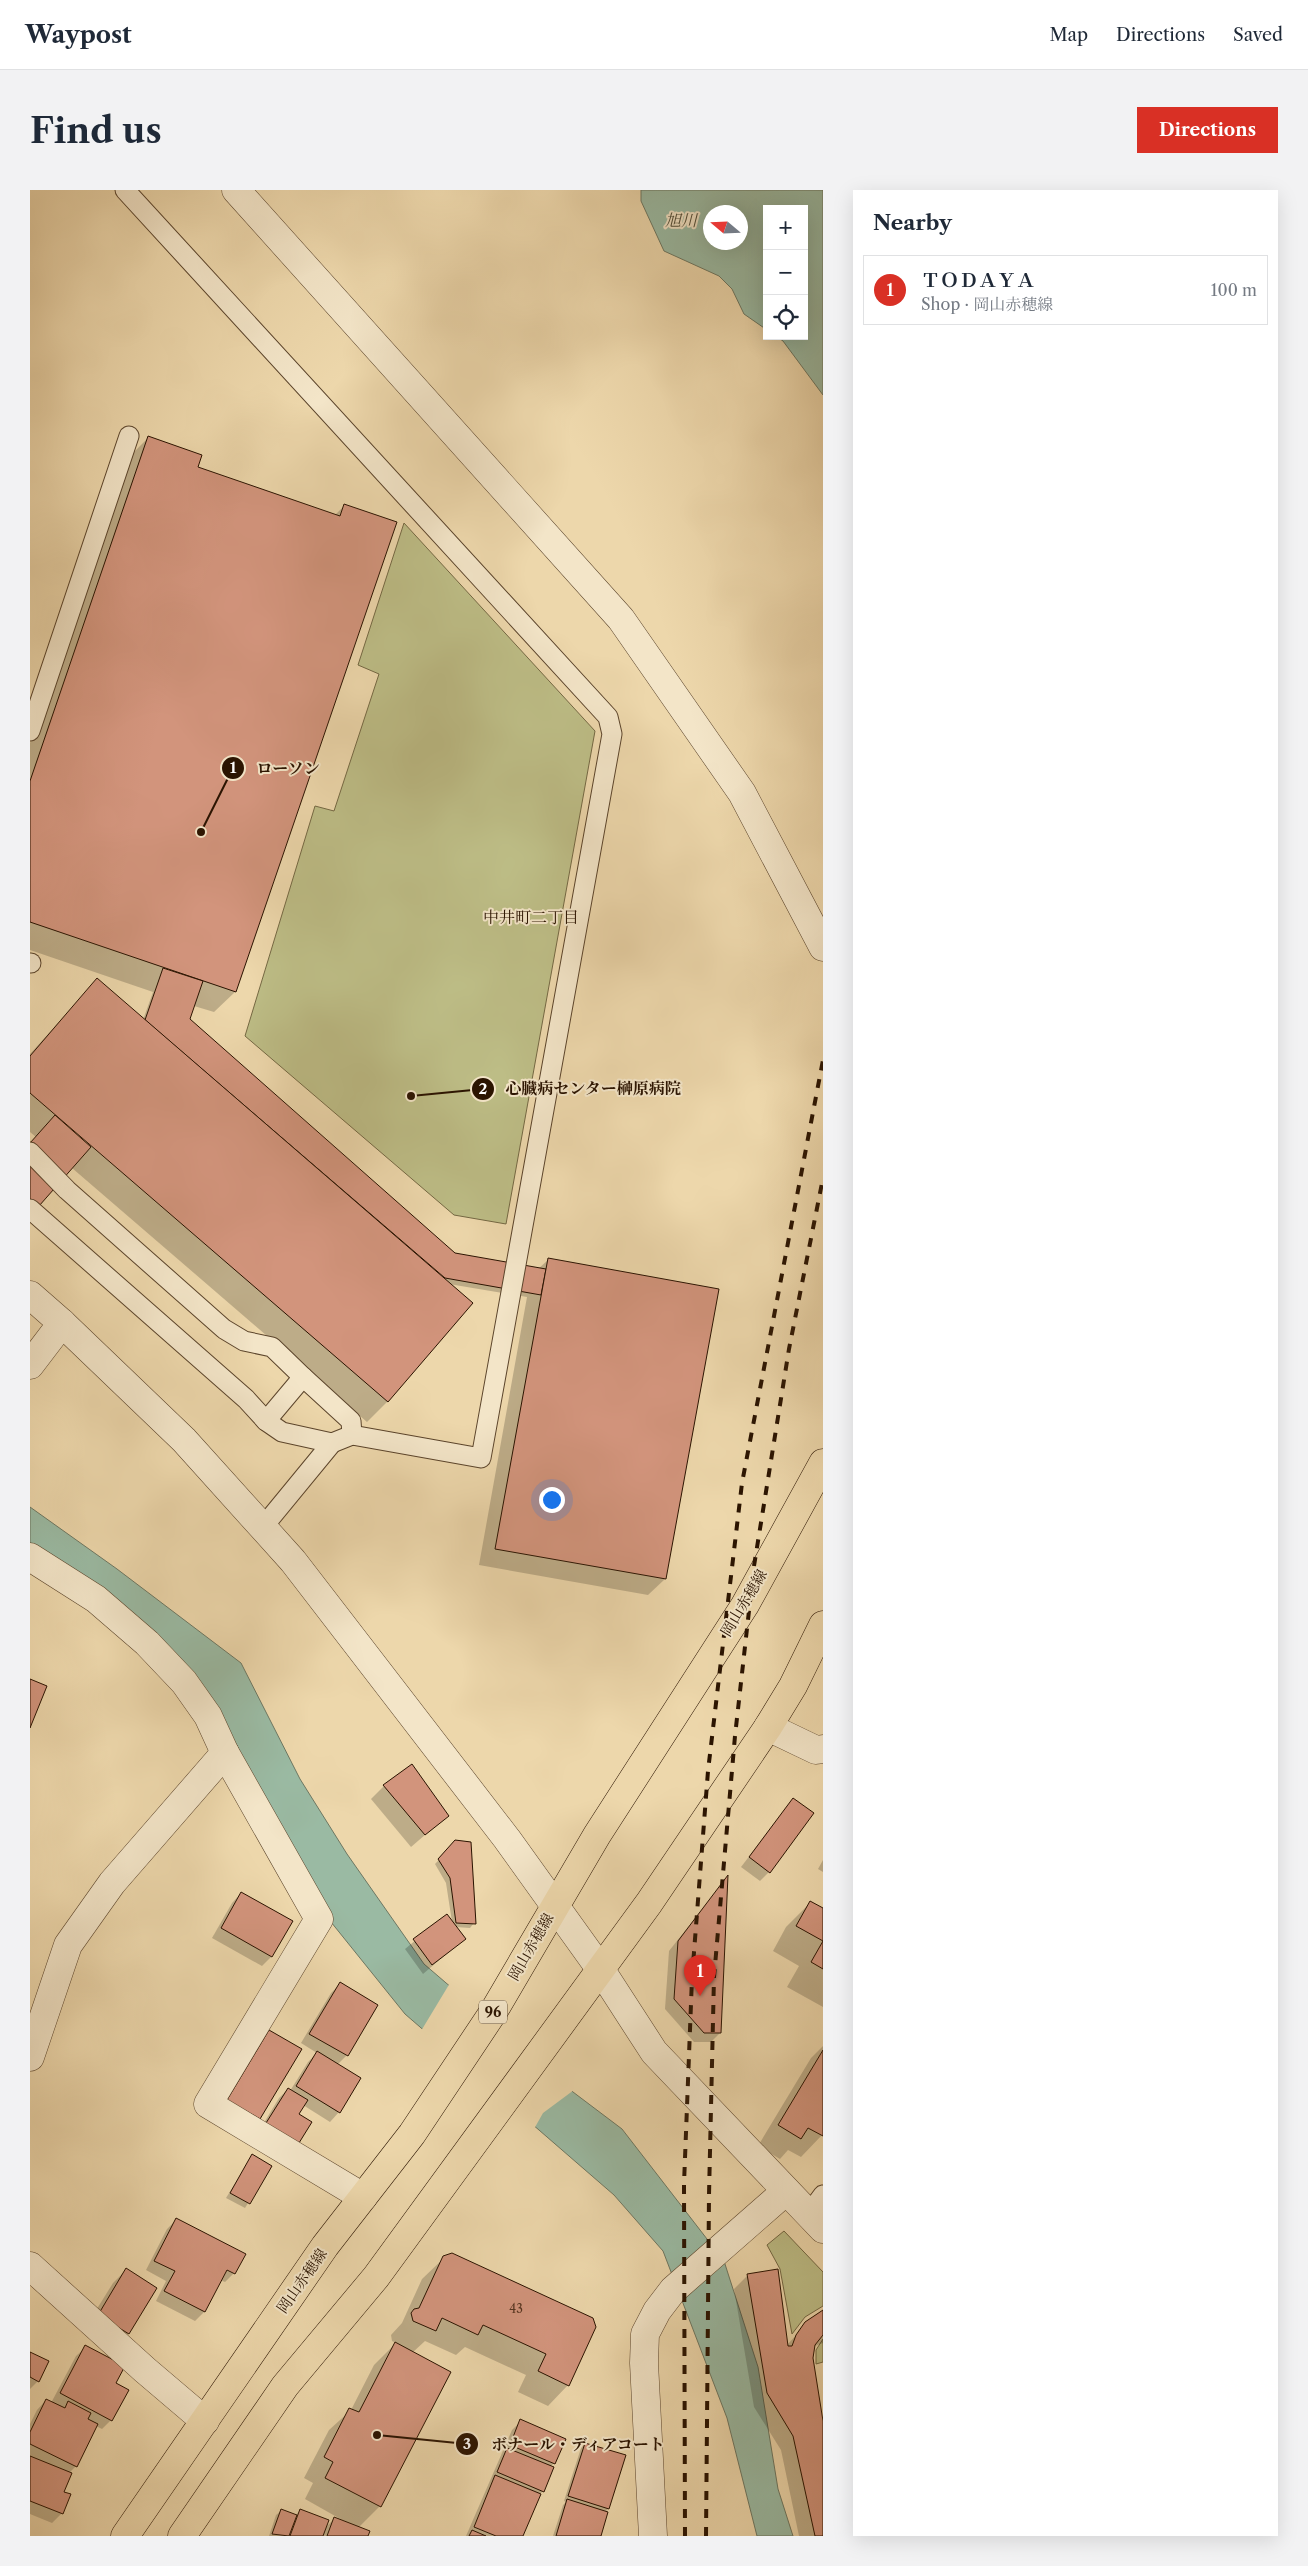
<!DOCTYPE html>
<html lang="en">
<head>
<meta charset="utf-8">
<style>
	body { margin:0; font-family:"Libre Caslon Text","Noto Serif JP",serif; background:#f2f2f3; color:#1f2937 }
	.controls { position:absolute; right:15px; top:15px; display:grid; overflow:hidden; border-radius:0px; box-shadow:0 5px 20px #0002 }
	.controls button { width:45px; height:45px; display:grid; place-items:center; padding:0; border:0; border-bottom:1px solid #e0e1e3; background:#fff; color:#1f2937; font:25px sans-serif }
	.compass { position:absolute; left:673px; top:15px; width:45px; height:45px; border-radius:50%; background:#fff; box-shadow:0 5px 20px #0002; rotate:289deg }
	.you { position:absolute; left:521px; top:1309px; width:18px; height:18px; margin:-12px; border:4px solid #fff; border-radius:50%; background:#1a73e8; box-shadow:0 0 0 8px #1a73e833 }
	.badge { display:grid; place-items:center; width:32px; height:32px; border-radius:50%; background:#d93025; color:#fff; font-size:16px; font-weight:700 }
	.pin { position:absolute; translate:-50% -41px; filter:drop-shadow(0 1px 2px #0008) }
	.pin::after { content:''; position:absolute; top:26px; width:18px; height:15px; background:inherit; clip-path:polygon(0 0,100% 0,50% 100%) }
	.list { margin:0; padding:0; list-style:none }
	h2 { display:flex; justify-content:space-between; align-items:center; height:65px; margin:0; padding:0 20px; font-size:21px }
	h2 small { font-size:16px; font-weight:400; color:#747a83 }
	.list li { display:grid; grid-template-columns:32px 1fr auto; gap:15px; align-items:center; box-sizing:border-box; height:70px; margin:0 10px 10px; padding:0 10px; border:1px solid #e0e1e3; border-radius:0px }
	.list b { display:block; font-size:19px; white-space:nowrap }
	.list p { margin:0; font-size:16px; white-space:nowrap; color:#747a83 }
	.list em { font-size:16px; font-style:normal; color:#747a83 }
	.icon { flex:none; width:28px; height:28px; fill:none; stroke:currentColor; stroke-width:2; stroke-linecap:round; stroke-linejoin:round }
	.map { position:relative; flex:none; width:793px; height:2346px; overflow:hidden; border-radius:0px }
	header { display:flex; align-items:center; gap:30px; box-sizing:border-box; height:70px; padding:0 25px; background:#fff; border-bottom:1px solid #e0e1e3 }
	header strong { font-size:24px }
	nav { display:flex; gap:28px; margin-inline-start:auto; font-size:18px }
	.intro { display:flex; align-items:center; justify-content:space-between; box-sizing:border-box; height:120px; padding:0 30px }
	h1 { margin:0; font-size:35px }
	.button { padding:12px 22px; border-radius:0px; background:#d93025; color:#fff; font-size:18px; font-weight:700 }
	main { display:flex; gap:30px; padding:0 30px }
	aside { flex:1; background:#fff; border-radius:0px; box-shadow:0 5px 20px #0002 }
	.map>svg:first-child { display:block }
	.green { fill:#bdbd86; stroke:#746843 }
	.water { fill:#9abaa3; stroke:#6d7762; fill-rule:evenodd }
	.pier { fill:#edd7ab }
	.shadow { fill:#0003 }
	.building { fill:#d2947c; stroke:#2a1300 }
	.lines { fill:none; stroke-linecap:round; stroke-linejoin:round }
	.service-casing { stroke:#5b442b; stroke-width:21 }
	.minor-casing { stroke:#5b442b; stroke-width:29 }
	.tertiary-casing { stroke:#5b442b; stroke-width:29 }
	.primary-casing { stroke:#2a1300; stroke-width:29 }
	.service { stroke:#f3e5c8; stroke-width:19 }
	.minor { stroke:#f3e5c8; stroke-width:28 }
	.tertiary { stroke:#f3e5c8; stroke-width:28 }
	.primary { stroke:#edd7ab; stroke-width:28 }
	.rail { stroke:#2a1300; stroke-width:4; stroke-dasharray:9 9; stroke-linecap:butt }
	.labels { text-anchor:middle; stroke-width:4; stroke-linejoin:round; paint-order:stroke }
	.number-label { font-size:12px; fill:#54331f }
	.shield { fill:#f3e5c8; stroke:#66523c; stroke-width:1 }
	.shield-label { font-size:14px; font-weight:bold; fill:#2a1300 }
	.street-label { font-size:15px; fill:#2a1300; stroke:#f3e5c8 }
	.water-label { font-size:16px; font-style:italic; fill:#514d39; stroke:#f3e5c8 }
	.neighbourhood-label { font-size:16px; fill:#2a1300; stroke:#f3e5c8 }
	.leader { fill:none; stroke:#2a1300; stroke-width:2 }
	.callout-dot { fill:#2a1300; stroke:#f3e5c8; stroke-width:2 }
	.mark-label { font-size:15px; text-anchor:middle; font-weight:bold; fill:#fff }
	.callout-label { font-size:16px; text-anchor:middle; font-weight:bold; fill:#2a1300; stroke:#f3e5c8; stroke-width:4; stroke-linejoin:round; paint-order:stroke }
</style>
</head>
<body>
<header>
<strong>Waypost</strong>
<nav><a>Map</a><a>Directions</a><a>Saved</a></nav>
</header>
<div class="intro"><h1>Find us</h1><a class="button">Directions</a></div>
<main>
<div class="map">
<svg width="793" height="2346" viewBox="0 0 793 2346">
	<rect width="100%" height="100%" fill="#edd7ab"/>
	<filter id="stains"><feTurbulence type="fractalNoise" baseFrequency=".004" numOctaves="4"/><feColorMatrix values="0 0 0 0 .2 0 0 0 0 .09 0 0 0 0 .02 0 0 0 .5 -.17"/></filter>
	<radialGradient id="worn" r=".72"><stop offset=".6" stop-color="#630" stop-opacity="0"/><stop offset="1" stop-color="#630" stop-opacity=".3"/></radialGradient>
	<!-- green -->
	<g class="green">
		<path d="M374 333 565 541 476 1034 424 1025 215 846 285 616 304 621 349 484 328 475Z"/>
		<path d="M754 2041 793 2082V2116L775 2127 762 2144 750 2079 737 2055Z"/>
		<path d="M793 2149V2172L786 2174V2160Z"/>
	</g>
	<!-- water -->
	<g class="water">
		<path d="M611 0H793V205L753 151 746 146H774V19H737V140L714 124 702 99 689 86 634 61 611 11ZM681 22H711V52H681Z"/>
		<path d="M0 1317 87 1379 211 1473 270 1589 317 1664 394 1774 543 1902 592 1939 694 2071 728 2177 748 2299 763 2346H727L697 2228 633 2061 584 2005 375 1824 301 1732 186 1523 0 1356Z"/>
	</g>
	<!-- pier -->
	<path class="pier" d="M420 1793 544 1900 513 1923 504 1939 391 1841Z"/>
	<!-- shadow -->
	<g class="shadow">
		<path d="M118 248 166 278 305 325 315 315 365 333 205 802 184 822 164 816 158 829 425 1065 508 1079 518 1070 635 1389 618 1405 449 1375 497 1107 419 1094 441 1113 357 1212 337 1232 42 978 0 1017V954L6 947 0 942V864L67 790 113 830 123 802 0 760V553L97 269Z"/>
		<path d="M354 1596 417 1626 381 1657 341 1609Z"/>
		<path d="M763 1609 739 1682 730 1691 711 1677Z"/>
		<path d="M426 1652 444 1733 440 1738 425 1737 434 1749 393 1784 375 1759 416 1725 422 1732 416 1693 405 1674Z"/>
		<path d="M793 1670V1682L788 1679Z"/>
		<path d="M696 1689 690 1843 681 1852H664L635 1819 639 1761Z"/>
		<path d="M211 1703 261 1731 241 1767 232 1776 182 1748 202 1713Z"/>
		<path d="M780 1713 793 1720V1817L757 1797 769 1776 743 1761 756 1737Z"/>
		<path d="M310 1794 346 1815 317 1865 307 1875 309 1922 300 1932 273 1915 223 1951 249 1908 258 1899 260 1901 278 1872 287 1863 271 1853 301 1803Z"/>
		<path d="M240 1841 271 1860 229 1929 220 1938 189 1919 230 1850Z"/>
		<path d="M793 1856V1944L771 1967 758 1960 750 1969 728 1956 781 1868Z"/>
		<path d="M222 1966 241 1976 215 2018 196 2008Z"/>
		<path d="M146 2030 204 2083 195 2092 190 2090 174 2122 165 2131 126 2111 136 2091 116 2080 137 2039Z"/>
		<path d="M414 2068 562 2128 538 2195 518 2216 488 2202 496 2185 435 2157 426 2165 395 2151 382 2163 419 2182 350 2316 328 2338 338 2341 336 2346H239L246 2325 251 2321 265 2326 270 2321 295 2338 304 2329 321 2335 275 2309 283 2293 274 2288 299 2240 321 2220 344 2175 366 2153 362 2151 361 2145 372 2133 392 2089Z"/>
		<path d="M96 2080 126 2098 98 2144 85 2157 55 2138 83 2093Z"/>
		<path d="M718 2085 757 2155 782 2128 793 2122V2153L785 2156 782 2161 793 2237V2346H769L751 2260 724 2217 704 2099Z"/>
		<path d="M56 2157 84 2194 81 2230 72 2239 66 2236 46 2276 39 2283 33 2302 32 2323 22 2333 0 2324V2234L7 2220 16 2210 21 2213 46 2166Z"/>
		<path d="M0 2163 8 2191 0 2199Z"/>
		<path d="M491 2231 524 2273 520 2277 513 2301 509 2305 492 2346H436L482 2240Z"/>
		<path d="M555 2254 578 2319 575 2322 577 2323 570 2346H523L533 2315 536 2312 534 2311 551 2258Z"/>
	</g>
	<!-- building -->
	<g class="building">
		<path d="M118 246 172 265 168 277 310 326 314 314 367 332 206 802 0 732V591Z"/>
		<path d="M133 778 173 791 160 829 425 1063 516 1079 511 1105 415 1088 115 830Z"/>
		<path d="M67 788 443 1113 358 1212 0 903V866Z"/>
		<path d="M25 925 61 957 9 1016 0 1009V953Z"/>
		<path d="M518 1068 689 1099 636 1389 465 1359Z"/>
		<path d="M0 1489 17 1496 0 1538Z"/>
		<path d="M382 1574 419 1626 395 1645 353 1595Z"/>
		<path d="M763 1608 784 1623 740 1683 719 1667Z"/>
		<path d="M425 1650 441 1652 446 1734 426 1733 420 1688 408 1669Z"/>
		<path d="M698 1685 691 1843H674L644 1809 648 1751Z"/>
		<path d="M211 1702 263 1731 242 1767 191 1738Z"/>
		<path d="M780 1711 793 1718V1779L781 1772 793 1751 766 1736Z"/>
		<path d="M417 1724 436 1749 402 1775 383 1749Z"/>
		<path d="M310 1792 348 1815 318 1866 279 1844Z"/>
		<path d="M239 1840 272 1859 230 1929 197 1910Z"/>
		<path d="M793 1860V1946L778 1938 771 1949 748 1935Z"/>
		<path d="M287 1861 331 1888 310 1923 266 1896Z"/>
		<path d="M258 1898 278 1910 269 1924 282 1932 264 1961 231 1941Z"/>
		<path d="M222 1964 242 1976 220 2014 200 2003Z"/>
		<path d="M146 2028 216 2064 205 2084 197 2080 175 2122 134 2101 145 2081 124 2071Z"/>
		<path d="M422 2063 563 2128 566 2137 539 2196 508 2181 516 2164 453 2135 448 2145 412 2128 406 2141 383 2131 381 2123 384 2119 389 2118 413 2066Z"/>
		<path d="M96 2078 127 2098 99 2144 68 2125Z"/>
		<path d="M748 2079 758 2156H762L766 2145 775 2132 793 2120V2145L785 2155 783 2168 793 2231V2346H785L763 2246 737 2203 717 2084Z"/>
		<path d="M365 2152 421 2182 351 2317 295 2288 303 2272 294 2267 319 2218 329 2222Z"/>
		<path d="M55 2155 95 2176 86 2193 99 2200 82 2231 30 2203Z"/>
		<path d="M0 2162 19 2171 9 2192 0 2187Z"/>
		<path d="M16 2209 35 2218 38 2211 61 2223 58 2229 68 2234 47 2277 0 2254V2242Z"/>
		<path d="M490 2229 536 2249 525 2274 480 2255Z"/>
		<path d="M555 2253 596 2265 579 2319 538 2306Z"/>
		<path d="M477 2258 524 2277 514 2302 467 2282Z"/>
		<path d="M0 2266 42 2283 34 2302 41 2304 33 2324 0 2311Z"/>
		<path d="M465 2285 511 2304 493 2346H466L444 2337Z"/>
		<path d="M537 2309 578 2322 571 2346H526Z"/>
		<path d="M251 2319 267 2325 259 2346 242 2344Z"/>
		<path d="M270 2319 299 2330 293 2346H260Z"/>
		<path d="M304 2327 340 2341 338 2346H297Z"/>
		<path d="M442 2340 456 2346H439Z"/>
	</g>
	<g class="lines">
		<defs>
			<g id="service">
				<path d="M0 541 99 246"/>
				<path d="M0 773H1"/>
				<path d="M0 962 37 1000 194 1139 214 1151 242 1157 273 1187 236 1231"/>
				<path d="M0 1019 216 1209 236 1231 252 1242 302 1253 322 1245 451 1268 582 544 578 527 95 0"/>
				<path d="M273 1187 321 1231 322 1245"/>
				<path d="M233 1337 302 1253"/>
				<path d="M779 2024 793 2005"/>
			</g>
			<g id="minor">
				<path d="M206 0 591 429 712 603 793 757"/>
				<path d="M0 1175 32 1133"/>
				<path d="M0 1367 66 1409 117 1453 154 1492 178 1526 195 1563 289 1729 178 1914 333 2007"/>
				<path d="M738 1537 786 1560 793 1559"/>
				<path d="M0 1867 38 1755 82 1693 195 1563"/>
				<path d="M0 2076 115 2180 175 2231"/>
				<path d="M623 2346 614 2173 615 2144 627 2121 643 2100 756 2001"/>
			</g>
			<path id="tertiary" d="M0 1105 32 1133 154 1250 263 1371 477 1649 571 1780 624 1862 793 2039"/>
			<g id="primary">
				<path d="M95 2346 295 2056 382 1944 462 1824 567 1645 715 1415 793 1273"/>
				<path d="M152 2346 255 2196 346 2087 619 1713 738 1537 763 1496 793 1435"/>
			</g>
		</defs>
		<!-- service casing -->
		<use href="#service" class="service-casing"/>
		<!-- minor casing -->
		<use href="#minor" class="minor-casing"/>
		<!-- tertiary casing -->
		<use href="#tertiary" class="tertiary-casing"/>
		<!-- primary casing -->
		<use href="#primary" class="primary-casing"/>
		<!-- service -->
		<use href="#service" class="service"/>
		<!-- minor -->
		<use href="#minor" class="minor"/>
		<!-- tertiary -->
		<use href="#tertiary" class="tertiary"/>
		<!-- primary -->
		<use href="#primary" class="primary"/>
		<!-- rail -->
		<g class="rail">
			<path d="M655 2346 654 1994 662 1788 678 1581 712 1293 793 870"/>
			<path d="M676 2346 679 2005 684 1787 705 1546 724 1376 759 1159 793 988"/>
		</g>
	</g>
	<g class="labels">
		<!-- number labels -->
		<g class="number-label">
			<text x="486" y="2123">43</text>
		</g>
		<!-- shield labels -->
		<rect class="shield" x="449" y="1810.5" width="28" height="23" rx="4"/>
		<g class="shield-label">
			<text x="463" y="1827">96</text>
		</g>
		<!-- street labels -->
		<g class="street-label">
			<text transform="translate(714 1413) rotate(-59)" y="5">岡山赤穂線</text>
			<text transform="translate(501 1757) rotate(-60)" y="5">岡山赤穂線</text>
			<text transform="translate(272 2091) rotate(-55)" y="5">岡山赤穂線</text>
		</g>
		<!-- water labels -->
		<g class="water-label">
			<text x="651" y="36">旭川</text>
		</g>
		<!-- neighbourhood labels -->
		<g class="neighbourhood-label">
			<text x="501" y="733">中井町二丁目</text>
		</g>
	</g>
	<!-- callouts -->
	<path class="leader" d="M171 642L203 578M381 906L453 899M347 2245L437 2254"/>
	<g class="callout-dot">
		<circle cx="171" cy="642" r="5"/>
		<circle cx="381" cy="906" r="5"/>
		<circle cx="347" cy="2245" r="5"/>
		<circle cx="203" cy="578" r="12"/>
		<circle cx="453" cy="899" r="12"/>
		<circle cx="437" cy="2254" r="12"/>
	</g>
	<g class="mark-label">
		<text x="203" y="583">1</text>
		<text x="453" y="904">2</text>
		<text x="437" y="2259">3</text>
	</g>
	<g class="callout-label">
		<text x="258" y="584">ローソン</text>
		<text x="563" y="904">心臓病センター榊原病院</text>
		<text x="548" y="2260">ボナール・ディアコート</text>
	</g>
	<rect width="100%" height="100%" filter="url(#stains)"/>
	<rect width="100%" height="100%" fill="url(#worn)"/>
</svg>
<div class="controls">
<button>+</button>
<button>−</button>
<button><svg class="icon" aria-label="locate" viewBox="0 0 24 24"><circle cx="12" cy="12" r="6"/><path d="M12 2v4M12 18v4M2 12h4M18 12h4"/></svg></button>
</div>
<svg class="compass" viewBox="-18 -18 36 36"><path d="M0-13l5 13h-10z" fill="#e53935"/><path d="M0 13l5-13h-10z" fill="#747a83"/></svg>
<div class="you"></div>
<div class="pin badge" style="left:670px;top:1806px">1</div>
</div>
<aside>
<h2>Nearby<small></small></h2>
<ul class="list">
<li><span class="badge">1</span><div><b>ＴＯＤＡＹＡ</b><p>Shop · 岡山赤穂線</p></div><em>100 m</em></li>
</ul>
</aside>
</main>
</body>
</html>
